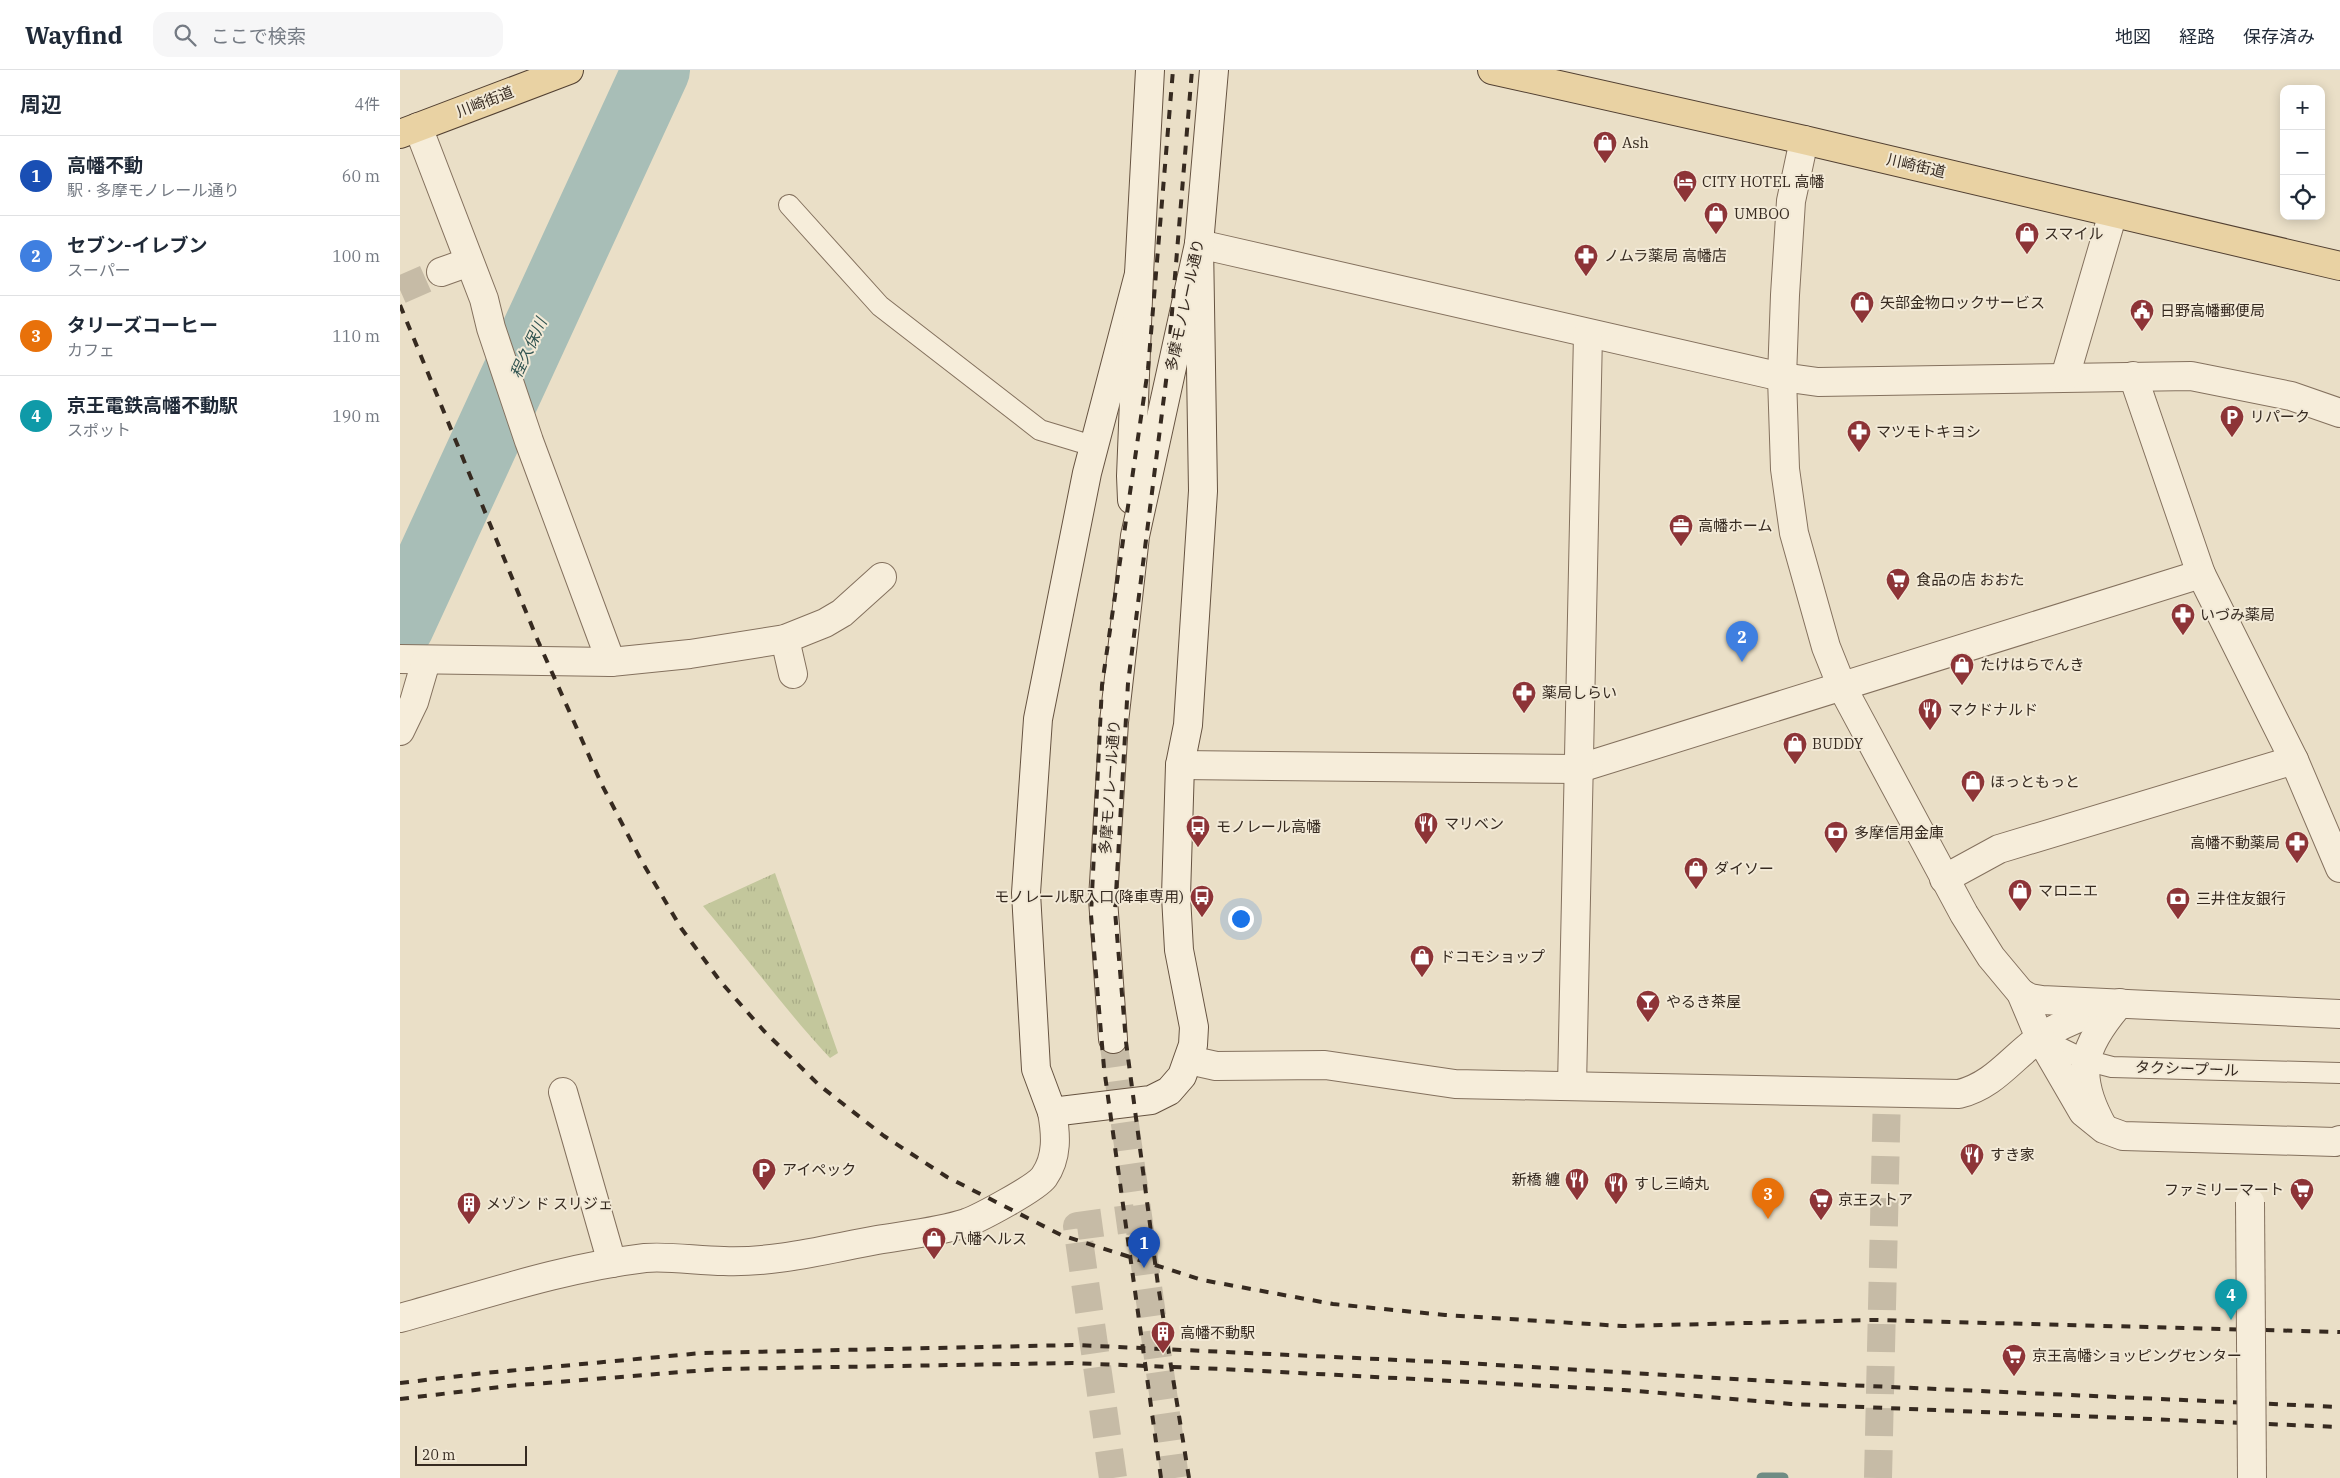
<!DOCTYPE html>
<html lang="ja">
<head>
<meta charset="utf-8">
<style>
	body { margin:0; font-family:"IBM Plex Serif","Noto Sans JP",serif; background:#f6f6f7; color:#1f2937 }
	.controls { position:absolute; right:15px; top:15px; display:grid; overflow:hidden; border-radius:10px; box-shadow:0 2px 12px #0003 }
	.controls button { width:45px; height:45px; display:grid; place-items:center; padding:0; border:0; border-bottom:1px solid #e0e1e3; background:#fff; color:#1f2937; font:25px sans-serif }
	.scale { position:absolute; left:15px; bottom:12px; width:112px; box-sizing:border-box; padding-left:5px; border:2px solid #362a20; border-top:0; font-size:14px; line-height:18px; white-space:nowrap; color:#362a20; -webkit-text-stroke:4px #f2e9d6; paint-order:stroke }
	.you { position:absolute; left:840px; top:848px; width:18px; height:18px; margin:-12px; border:4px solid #fff; border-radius:50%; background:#1a73e8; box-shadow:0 0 0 8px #1a73e833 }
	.badge { display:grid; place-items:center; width:32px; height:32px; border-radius:50%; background:#7c3aed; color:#fff; font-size:16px; font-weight:700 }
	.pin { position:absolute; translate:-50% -41px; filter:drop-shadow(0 1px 2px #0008) }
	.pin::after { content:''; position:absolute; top:26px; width:18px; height:15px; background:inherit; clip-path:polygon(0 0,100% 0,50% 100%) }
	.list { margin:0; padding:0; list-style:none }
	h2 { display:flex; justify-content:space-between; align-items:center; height:65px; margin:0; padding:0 20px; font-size:21px }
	h2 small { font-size:16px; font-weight:400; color:#747a83 }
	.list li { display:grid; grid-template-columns:32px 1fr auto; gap:15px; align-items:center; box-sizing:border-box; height:80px; padding:0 20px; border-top:1px solid #e0e1e3 }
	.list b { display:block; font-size:19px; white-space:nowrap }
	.list p { margin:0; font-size:16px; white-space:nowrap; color:#747a83 }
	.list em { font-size:16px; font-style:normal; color:#747a83 }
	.icon { flex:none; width:28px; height:28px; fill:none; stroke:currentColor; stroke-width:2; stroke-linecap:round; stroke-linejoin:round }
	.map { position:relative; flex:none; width:1940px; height:1408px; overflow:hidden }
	header { display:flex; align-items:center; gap:30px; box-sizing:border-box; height:70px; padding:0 25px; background:#fff; border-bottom:1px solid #e0e1e3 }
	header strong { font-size:24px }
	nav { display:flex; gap:28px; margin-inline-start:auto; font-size:18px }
	.search { width:350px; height:45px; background:#f6f6f7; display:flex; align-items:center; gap:12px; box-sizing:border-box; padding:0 18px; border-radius:15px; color:#747a83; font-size:19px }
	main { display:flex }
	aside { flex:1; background:#fff }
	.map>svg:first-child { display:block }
	.grass { fill:url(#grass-tufts) }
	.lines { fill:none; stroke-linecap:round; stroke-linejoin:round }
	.stream { stroke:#6f8c84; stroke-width:11 }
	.river { stroke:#a8beb7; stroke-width:68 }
	.pedestrian-tunnel { stroke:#c6bba6; stroke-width:28; stroke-dasharray:28 14; stroke-linecap:butt }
	.minor-tunnel { stroke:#c6bba6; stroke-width:28; stroke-dasharray:28 14; stroke-linecap:butt }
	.secondary-tunnel { stroke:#c6bba6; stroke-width:28; stroke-dasharray:28 14; stroke-linecap:butt }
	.service-casing { stroke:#84715e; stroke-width:22 }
	.minor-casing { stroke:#84715e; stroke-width:30 }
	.tertiary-casing { stroke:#84715e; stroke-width:30 }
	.secondary-casing { stroke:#665341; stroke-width:30 }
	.primary-casing { stroke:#524032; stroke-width:30 }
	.service { stroke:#f6edda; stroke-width:20 }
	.minor { stroke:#f6edda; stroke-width:28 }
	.tertiary { stroke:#f6edda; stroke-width:28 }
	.secondary { stroke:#f6edda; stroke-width:28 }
	.primary { stroke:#e9d2a3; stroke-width:28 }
	.rail { stroke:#362a20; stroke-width:4; stroke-dasharray:9 9; stroke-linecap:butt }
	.pedestrian-bridge-casing { stroke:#84715e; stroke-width:30; stroke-linecap:butt }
	.pedestrian-bridge { stroke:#f6edda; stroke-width:28 }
	.labels { text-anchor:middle; stroke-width:4; stroke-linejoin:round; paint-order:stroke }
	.street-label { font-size:15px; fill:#362a20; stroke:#f2e9d6 }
	.poi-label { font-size:15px; fill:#362a20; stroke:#f2e9d6; text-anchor:start }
	.water-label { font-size:16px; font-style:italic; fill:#315451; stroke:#f2e9d6 }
</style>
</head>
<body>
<header>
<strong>Wayfind</strong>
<div class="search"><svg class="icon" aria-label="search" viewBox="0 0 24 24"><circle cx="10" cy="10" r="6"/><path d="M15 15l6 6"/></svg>ここで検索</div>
<nav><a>地図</a><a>経路</a><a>保存済み</a></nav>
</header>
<main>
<aside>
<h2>周辺<small>4件</small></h2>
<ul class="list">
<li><span class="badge" style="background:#1a4fb4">1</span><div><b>高幡不動</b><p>駅 · 多摩モノレール通り</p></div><em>60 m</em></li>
<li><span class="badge" style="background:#3f7fe0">2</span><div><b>セブン-イレブン</b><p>スーパー</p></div><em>100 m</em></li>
<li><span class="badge" style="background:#e8710a">3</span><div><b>タリーズコーヒー</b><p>カフェ</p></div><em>110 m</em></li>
<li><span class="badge" style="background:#0f9aa8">4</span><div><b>京王電鉄高幡不動駅</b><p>スポット</p></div><em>190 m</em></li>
</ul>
</aside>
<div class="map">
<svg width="1940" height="1408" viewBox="0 0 1940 1408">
	<defs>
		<pattern id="grass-tufts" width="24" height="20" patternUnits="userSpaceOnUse" patternTransform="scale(1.25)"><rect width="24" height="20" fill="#c3c79c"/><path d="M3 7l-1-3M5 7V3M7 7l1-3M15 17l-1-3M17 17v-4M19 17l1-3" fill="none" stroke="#a8ab86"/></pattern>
	</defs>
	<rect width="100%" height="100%" fill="#eadfc7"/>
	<!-- grass -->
	<path class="grass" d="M375 803 438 983 430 988C385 940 346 886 303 836Z"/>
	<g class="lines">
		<!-- stream -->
		<path class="stream" d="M1362 1408H1383"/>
		<!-- river -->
		<path class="river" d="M0 556 256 0"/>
		<!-- pedestrian-tunnel -->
		<g class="pedestrian-tunnel">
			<path d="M713 1408 677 1156 735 1148"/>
			<path d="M1478 1408 1487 1023"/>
		</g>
		<!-- minor-tunnel -->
		<path class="minor-tunnel" d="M0 220 41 202"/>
		<!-- secondary-tunnel -->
		<path class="secondary-tunnel" d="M713 969 775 1408"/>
		<defs>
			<g id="service">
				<path d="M389 135 480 236 640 360 693 376"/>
				<path d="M1640 968 1685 990 1712 997 1940 1003"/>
			</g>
			<g id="minor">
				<path d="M18 57 84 229 91 258 129 371 211 592"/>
				<path d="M799 174 1382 307 1418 312 1791 306 1891 326 1940 343"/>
				<path d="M41 202 69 192"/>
				<path d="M1733 306 1801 504 1894 690 1940 798"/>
				<path d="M1665 307 1713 143"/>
				<path d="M385 569 393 604"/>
				<path d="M0 589 211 592 290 584 385 569 425 553 442 543 482 507"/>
				<path d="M0 661 14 632 26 591"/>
				<path d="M780 695 1177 699 1801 504"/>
				<path d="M1544 809 1599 779 1894 690"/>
				<path d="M789 990 816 996 925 995 1055 1014 1559 1024C1595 1015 1612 987 1641 967 1664 952 1689 943 1716 935"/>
				<path d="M1172 1016 1188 264"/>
				<path d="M163 1022 212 1193"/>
				<path d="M1703 1057C1674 1005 1681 978 1720 933"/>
				<path d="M0 1248C81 1226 161 1198 245 1188 272 1186 298 1191 324 1191 376 1193 427 1179 477 1170 506 1165 538 1162 566 1153 580 1148 636 1118 644 1107 658 1087 656 1064 652 1042"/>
			</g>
			<g id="tertiary">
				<path d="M1404 70 1391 131 1385 225 1382 307 1385 399 1394 463 1426 577 1442 617 1564 844 1591 887 1621 923 1640 968 1683 1042 1704 1059 1723 1066 1935 1072 1940 1070"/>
				<path d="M1621 923 1630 928 1642 930 1940 944"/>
			</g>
			<g id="secondary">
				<path d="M739 204 687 403 638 649 626 823 636 999 652 1042 751 1030 769 1021 782 1006 793 975 794 957 779 880 776 826 780 695 788 655 803 421 799 174"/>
				<path d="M732 430 731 406 739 204 750 0"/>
				<path d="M713 969 703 829 714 652 735 466 799 174 814 0"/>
			</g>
			<g id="primary">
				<path d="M1092 0 1404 70 1940 196"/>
				<path d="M0 64 169 0"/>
			</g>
		</defs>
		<!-- service casing -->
		<use href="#service" class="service-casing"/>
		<!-- minor casing -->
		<use href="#minor" class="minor-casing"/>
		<!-- tertiary casing -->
		<use href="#tertiary" class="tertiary-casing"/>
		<!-- secondary casing -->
		<use href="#secondary" class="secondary-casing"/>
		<!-- primary casing -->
		<use href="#primary" class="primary-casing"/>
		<!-- service -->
		<use href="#service" class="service"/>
		<!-- minor -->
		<use href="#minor" class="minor"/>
		<!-- tertiary -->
		<use href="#tertiary" class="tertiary"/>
		<!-- secondary -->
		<use href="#secondary" class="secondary"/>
		<!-- primary -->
		<use href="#primary" class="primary"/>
		<!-- rail -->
		<g class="rail">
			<path d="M0 235 138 571 202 715 241 790 281 858 320 911 364 961 419 1015 484 1066 547 1107 661 1165 802 1210 933 1234 1045 1245 1222 1256 1474 1250 1940 1262"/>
			<path d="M0 1313 85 1303 302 1283 675 1275 1064 1293 1402 1313 1940 1337"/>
			<path d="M0 1329 108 1316 319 1299 672 1293 823 1299 1224 1320 1391 1334 1940 1357"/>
			<path d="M761 1408 704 998 691 845 702 615 748 299 773 0"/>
			<path d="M789 1408 758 1215 726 972 715 841 728 613 767 303 792 0"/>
		</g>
		<defs>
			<path id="pedestrian-bridge" d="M1850 1132 1852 1408"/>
		</defs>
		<!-- pedestrian-bridge casing -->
		<use href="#pedestrian-bridge" class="pedestrian-bridge-casing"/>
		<!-- pedestrian-bridge -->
		<use href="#pedestrian-bridge" class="pedestrian-bridge"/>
	</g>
	<!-- icons -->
	<defs>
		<symbol id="shop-pin" viewBox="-11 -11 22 30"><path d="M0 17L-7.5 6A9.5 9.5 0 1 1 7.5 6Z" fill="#8d3437" stroke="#f2e9d6"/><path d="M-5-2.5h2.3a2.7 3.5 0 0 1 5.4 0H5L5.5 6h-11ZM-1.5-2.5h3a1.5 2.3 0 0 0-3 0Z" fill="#fff"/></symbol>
		<symbol id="hotel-pin" viewBox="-11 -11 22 30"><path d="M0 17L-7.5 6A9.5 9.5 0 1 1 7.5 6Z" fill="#8d3437" stroke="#f2e9d6"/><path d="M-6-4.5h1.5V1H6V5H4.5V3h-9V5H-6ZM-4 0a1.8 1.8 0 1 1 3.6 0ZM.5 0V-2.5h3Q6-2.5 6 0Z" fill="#fff"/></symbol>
		<symbol id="pharmacy-pin" viewBox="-11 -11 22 30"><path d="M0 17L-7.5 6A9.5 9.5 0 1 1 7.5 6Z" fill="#8d3437" stroke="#f2e9d6"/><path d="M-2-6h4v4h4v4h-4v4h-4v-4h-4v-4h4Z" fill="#fff"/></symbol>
		<symbol id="civic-pin" viewBox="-11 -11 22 30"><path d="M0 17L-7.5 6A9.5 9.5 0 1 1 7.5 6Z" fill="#8d3437" stroke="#f2e9d6"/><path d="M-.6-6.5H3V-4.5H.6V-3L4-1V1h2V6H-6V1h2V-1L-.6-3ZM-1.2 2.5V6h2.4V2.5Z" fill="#fff"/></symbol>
		<symbol id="parking-pin" viewBox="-11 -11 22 30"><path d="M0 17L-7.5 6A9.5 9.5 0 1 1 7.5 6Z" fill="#8d3437" stroke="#f2e9d6"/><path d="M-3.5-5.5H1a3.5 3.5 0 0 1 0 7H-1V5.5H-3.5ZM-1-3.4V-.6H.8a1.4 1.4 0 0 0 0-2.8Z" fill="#fff"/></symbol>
		<symbol id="office-pin" viewBox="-11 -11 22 30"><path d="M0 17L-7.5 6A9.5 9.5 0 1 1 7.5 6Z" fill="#8d3437" stroke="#f2e9d6"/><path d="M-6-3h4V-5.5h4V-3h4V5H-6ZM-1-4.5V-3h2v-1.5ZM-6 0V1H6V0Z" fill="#fff"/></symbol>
		<symbol id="supermarket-pin" viewBox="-11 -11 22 30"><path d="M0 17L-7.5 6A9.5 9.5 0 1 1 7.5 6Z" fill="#8d3437" stroke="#f2e9d6"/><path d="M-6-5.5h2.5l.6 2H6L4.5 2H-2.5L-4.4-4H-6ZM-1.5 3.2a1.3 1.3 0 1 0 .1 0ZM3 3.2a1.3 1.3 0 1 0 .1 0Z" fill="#fff"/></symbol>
		<symbol id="restaurant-pin" viewBox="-11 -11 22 30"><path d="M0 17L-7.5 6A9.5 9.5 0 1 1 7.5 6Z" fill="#8d3437" stroke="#f2e9d6"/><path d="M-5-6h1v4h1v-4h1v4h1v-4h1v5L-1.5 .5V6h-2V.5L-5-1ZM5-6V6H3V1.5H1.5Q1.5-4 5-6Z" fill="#fff"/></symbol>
		<symbol id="bus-pin" viewBox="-11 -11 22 30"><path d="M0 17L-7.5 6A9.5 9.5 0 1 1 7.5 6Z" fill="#8d3437" stroke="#f2e9d6"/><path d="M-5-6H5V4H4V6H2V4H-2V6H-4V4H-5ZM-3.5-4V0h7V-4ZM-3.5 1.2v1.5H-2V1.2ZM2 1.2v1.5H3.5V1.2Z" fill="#fff"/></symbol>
		<symbol id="bank-pin" viewBox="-11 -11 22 30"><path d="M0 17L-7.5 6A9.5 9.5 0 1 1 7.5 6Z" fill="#8d3437" stroke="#f2e9d6"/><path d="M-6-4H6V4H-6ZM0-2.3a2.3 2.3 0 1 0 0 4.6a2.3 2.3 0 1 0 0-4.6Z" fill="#fff"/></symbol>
		<symbol id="bar-pin" viewBox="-11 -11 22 30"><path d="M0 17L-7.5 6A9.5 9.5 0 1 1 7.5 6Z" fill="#8d3437" stroke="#f2e9d6"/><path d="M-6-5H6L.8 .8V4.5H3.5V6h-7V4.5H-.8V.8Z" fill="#fff"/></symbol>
		<symbol id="building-pin" viewBox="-11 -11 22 30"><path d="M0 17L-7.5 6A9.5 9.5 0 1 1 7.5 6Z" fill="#8d3437" stroke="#f2e9d6"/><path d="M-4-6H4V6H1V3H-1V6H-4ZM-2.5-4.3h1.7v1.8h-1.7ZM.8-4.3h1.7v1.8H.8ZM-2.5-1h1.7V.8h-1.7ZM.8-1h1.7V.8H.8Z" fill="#fff"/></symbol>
	</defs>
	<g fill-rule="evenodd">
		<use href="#shop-pin" x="1191" y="59" width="28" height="38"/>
		<use href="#hotel-pin" x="1271" y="98" width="28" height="38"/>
		<use href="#shop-pin" x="1302" y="130" width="28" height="38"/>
		<use href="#shop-pin" x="1613" y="150" width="28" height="38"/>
		<use href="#pharmacy-pin" x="1172" y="172" width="28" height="38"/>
		<use href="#shop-pin" x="1448" y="219" width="28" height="38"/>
		<use href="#civic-pin" x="1728" y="227" width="28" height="38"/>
		<use href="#parking-pin" x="1818" y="333" width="28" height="38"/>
		<use href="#pharmacy-pin" x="1445" y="348" width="28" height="38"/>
		<use href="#office-pin" x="1267" y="442" width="28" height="38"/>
		<use href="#supermarket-pin" x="1484" y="496" width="28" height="38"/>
		<use href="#pharmacy-pin" x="1769" y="531" width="28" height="38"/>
		<use href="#shop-pin" x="1548" y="581" width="28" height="38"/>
		<use href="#pharmacy-pin" x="1110" y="609" width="28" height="38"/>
		<use href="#restaurant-pin" x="1516" y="626" width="28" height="38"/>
		<use href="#shop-pin" x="1381" y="660" width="28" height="38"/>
		<use href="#shop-pin" x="1559" y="698" width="28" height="38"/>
		<use href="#restaurant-pin" x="1012" y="740" width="28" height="38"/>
		<use href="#bus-pin" x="784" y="743" width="28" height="38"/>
		<use href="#bank-pin" x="1422" y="749" width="28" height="38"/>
		<use href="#pharmacy-pin" x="1883" y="759" width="28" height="38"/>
		<use href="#shop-pin" x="1282" y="785" width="28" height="38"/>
		<use href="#shop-pin" x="1606" y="807" width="28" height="38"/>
		<use href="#bus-pin" x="788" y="813" width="28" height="38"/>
		<use href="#bank-pin" x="1764" y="815" width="28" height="38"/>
		<use href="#shop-pin" x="1008" y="873" width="28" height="38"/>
		<use href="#bar-pin" x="1234" y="918" width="28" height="38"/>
		<use href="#restaurant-pin" x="1558" y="1071" width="28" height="38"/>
		<use href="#parking-pin" x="350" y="1086" width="28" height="38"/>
		<use href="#restaurant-pin" x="1163" y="1096" width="28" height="38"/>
		<use href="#restaurant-pin" x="1202" y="1100" width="28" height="38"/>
		<use href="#supermarket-pin" x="1888" y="1106" width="28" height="38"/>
		<use href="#supermarket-pin" x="1407" y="1116" width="28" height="38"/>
		<use href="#building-pin" x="55" y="1120" width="28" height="38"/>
		<use href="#shop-pin" x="520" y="1155" width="28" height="38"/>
		<use href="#building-pin" x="749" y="1249" width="28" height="38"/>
		<use href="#supermarket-pin" x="1600" y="1272" width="28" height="38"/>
	</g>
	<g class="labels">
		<!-- street labels -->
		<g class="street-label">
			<text transform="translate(85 32) rotate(-21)" y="5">川崎街道</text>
			<text transform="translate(1516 96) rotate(13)" y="5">川崎街道</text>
			<text transform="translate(785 235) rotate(-78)" y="5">多摩モノレール通り</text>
			<text transform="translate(710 717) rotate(-86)" y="5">多摩モノレール通り</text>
			<text transform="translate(1787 999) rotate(2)" y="5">タクシープール</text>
		</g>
		<!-- poi labels -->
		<g class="poi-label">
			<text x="1222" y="78">Ash</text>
			<text x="1302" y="117">CITY HOTEL 高幡</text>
			<text x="1334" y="149">UMBOO</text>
			<text x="1644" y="169">スマイル</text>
			<text x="1204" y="191">ノムラ薬局 高幡店</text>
			<text x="1480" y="238">矢部金物ロックサービス</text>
			<text x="1760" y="246">日野高幡郵便局</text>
			<text x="1850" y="352">リパーク</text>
			<text x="1476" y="367">マツモトキヨシ</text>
			<text x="1298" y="461">高幡ホーム</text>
			<text x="1516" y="515">食品の店 おおた</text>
			<text x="1800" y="550">いづみ薬局</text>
			<text x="1580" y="600">たけはらでんき</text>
			<text x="1142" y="628">薬局しらい</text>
			<text x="1548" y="645">マクドナルド</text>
			<text x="1412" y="679">BUDDY</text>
			<text x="1590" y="717">ほっともっと</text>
			<text x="1044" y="759">マリベン</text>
			<text x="816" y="762">モノレール高幡</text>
			<text x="1454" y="768">多摩信用金庫</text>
			<text x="1880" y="778" text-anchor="end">高幡不動薬局</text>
			<text x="1314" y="804">ダイソー</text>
			<text x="1638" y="826">マロニエ</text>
			<text x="784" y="832" text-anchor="end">モノレール駅入口(降車専用)</text>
			<text x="1796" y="834">三井住友銀行</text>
			<text x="1040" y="892">ドコモショップ</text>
			<text x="1266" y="937">やるき茶屋</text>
			<text x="1590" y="1090">すき家</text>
			<text x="382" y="1105">アイペック</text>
			<text x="1160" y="1115" text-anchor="end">新橋 纏</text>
			<text x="1234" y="1119">すし三崎丸</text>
			<text x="1884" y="1125" text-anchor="end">ファミリーマート</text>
			<text x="1438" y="1135">京王ストア</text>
			<text x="86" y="1139">メゾン ド スリジェ</text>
			<text x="552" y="1174">八幡ヘルス</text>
			<text x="780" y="1268">高幡不動駅</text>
			<text x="1632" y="1291">京王高幡ショッピングセンター</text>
		</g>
		<!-- water labels -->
		<g class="water-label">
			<text transform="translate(128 278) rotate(-65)" y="6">程久保川</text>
		</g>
	</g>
</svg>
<div class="controls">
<button>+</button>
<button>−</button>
<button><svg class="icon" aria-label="locate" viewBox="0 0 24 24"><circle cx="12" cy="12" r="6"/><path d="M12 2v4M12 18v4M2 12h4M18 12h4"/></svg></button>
</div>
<div class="scale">20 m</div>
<div class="you"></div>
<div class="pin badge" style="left:744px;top:1198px;background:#1a4fb4">1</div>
<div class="pin badge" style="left:1342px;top:592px;background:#3f7fe0">2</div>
<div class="pin badge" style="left:1368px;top:1149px;background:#e8710a">3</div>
<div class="pin badge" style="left:1831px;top:1250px;background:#0f9aa8">4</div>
</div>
</main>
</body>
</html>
